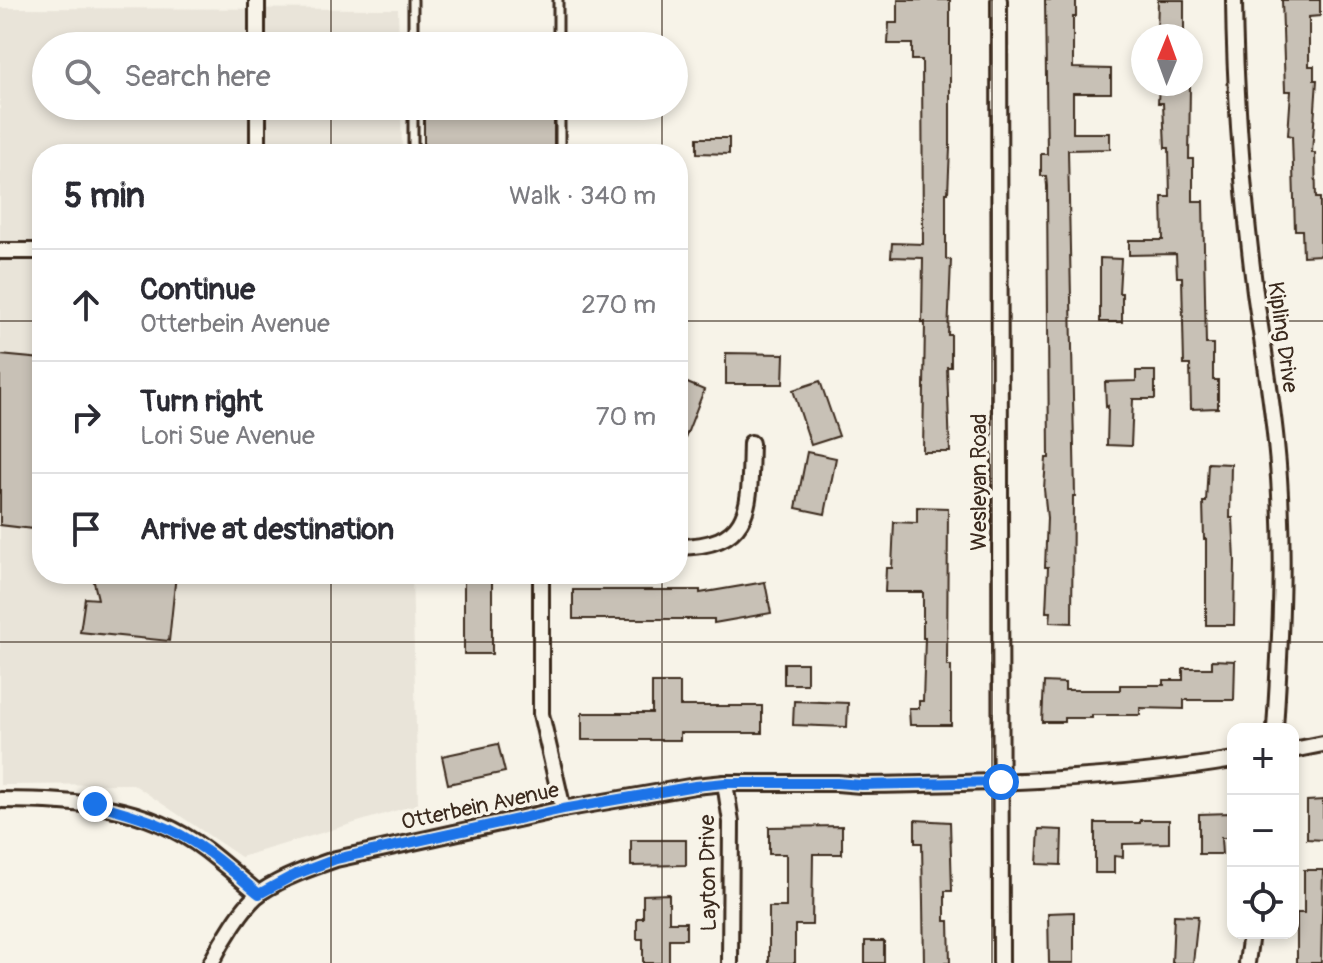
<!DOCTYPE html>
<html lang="en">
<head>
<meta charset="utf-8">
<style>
	body { margin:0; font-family:Pangolin,sans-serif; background:#f7f7f7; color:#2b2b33 }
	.controls { position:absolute; right:24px; bottom:24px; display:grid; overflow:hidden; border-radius:16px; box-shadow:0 4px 12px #0003 }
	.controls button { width:72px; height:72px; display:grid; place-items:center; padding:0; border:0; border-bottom:2px solid #e1e1e2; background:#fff; color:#2b2b33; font:40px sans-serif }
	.compass { position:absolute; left:1131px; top:24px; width:72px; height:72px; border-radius:50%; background:#fff; box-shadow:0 4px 12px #0003; rotate:1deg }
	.stop { position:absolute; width:24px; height:24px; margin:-18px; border:6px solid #1a73e8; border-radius:50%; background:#fff }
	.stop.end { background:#1a73e8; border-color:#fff; box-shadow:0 2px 8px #0008 }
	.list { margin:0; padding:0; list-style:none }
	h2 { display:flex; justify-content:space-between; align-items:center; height:104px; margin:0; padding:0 32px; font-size:34px }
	h2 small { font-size:26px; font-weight:400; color:#7c7c81 }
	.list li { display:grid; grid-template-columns:52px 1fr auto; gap:24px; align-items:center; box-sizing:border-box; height:112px; padding:0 32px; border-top:2px solid #e1e1e2 }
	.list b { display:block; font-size:30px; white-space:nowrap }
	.list p { margin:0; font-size:26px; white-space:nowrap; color:#7c7c81 }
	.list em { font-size:26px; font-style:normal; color:#7c7c81 }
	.icon { flex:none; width:44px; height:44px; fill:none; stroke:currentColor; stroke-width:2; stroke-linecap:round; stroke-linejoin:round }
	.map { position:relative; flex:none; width:1323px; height:963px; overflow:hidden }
	.search { position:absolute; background:#fff; box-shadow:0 4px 12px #0003; left:32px; top:32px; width:656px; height:88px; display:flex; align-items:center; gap:20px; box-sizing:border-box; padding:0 28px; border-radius:44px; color:#7c7c81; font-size:30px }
	.panel { position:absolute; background:#fff; box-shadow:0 4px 12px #0003; left:32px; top:144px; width:656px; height:440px; border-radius:32px }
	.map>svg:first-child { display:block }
	.built { fill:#e9e4d9 }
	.building { fill:#c8c1b6; stroke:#3b2a1e; stroke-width:2 }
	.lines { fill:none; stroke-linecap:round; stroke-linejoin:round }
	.service-casing { stroke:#3b2a1e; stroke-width:13 }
	.minor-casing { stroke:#3b2a1e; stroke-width:20 }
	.service { stroke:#f7f3e8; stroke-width:7 }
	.minor { stroke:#f7f3e8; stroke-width:14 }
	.route { stroke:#1a73e8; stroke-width:10 }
	.grid { fill:none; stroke:#3b2a1e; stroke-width:2; stroke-opacity:0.55 }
	.labels { text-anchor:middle; stroke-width:7; stroke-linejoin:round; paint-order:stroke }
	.street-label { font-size:22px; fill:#3b2a1e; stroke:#f7f3e8 }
</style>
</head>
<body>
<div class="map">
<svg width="1323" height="963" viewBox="0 0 1323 963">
	<rect width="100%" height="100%" fill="#f7f3e8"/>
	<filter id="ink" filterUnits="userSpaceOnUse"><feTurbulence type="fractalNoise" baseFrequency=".0125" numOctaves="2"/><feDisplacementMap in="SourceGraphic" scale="16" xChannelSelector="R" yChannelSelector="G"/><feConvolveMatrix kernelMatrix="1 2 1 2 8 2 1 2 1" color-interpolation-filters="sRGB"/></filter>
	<g filter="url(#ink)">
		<!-- built -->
		<path class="built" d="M0 8 398 9 399 46H46V106H401L402 154H42V574H412L418 804 241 857 133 784 0 785Z"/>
		<!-- building -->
		<g class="building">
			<path d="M898 0H950V148L948 193H946V259L951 260 948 335H951V367H947L950 452H923L925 322H922L923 258 891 257 892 243 923 244 922 60H912V44H888L889 23H898Z"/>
			<path d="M1045 0H1076V17H1073V68L1111 69V93H1073V133H1110V149L1068 150 1075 496H1073L1072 623 1050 622 1051 612H1046L1048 567H1045L1047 518 1044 489 1046 458H1049L1047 186 1046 176H1041V154H1047Z"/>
			<path d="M1158 0H1184V36H1157Z"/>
			<path d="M1282 0H1320V16L1309 17V66H1314V80H1317L1312 153H1315L1316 198H1320V255L1303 256 1302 230H1295L1292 136 1288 135 1291 91H1285Z"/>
			<path d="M1159 84 1190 85 1189 159H1193V201H1203L1206 344H1213V380H1218V408L1191 409 1190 365H1184L1182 277H1177L1176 254 1129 255V240H1163L1162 197H1170L1169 148H1165L1163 103H1158Z"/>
			<rect x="424" y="106" width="130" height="48"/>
			<path d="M697 138H729V154L697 153Z"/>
			<path d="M1100 258 1121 259 1119 293H1122V322H1100Z"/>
			<path d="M726 353 784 354 783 384H726Z"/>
			<path d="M0 355 42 359V530L0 525Z"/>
			<path d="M1136 371H1155V399H1133L1131 446 1107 445 1108 406 1106 407 1105 382 1136 381Z"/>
			<path d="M678 379 704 390 679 454H678Z"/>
			<path d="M820 381 839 436 811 445 793 390Z"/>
			<path d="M807 452 836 458 825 514 796 508Z"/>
			<path d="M1208 463 1231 464 1230 518H1233L1235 561 1234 625H1206V539H1204L1203 502H1206Z"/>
			<path d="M917 507 948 508 947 666H951V725H910L909 708H919V701H923L925 638H923V592H885L886 568H892L894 522 917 523Z"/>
			<path d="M92 574H176L169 641 80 632 85 598 98 599Z"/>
			<rect x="464" y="574" width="28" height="80"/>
			<path d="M765 582 771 613 714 623V619H573V590H700V593Z"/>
			<path d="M1212 660 1235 661 1234 700H1184V709L1140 708V715H1092V718H1064V722H1042L1044 682 1065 683V690H1120V685H1164V680H1183V668H1212Z"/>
			<rect x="784" y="663" width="23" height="21"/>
			<path d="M652 683H680V706H762V733H680V740H582V713H652Z"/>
			<path d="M794 701 848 703 847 727 793 725Z"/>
			<path d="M498 744 505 772 448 784 442 756Z"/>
			<path d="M1323 800V840L1307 839V801Z"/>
			<path d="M1230 813V838H1221L1222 854H1199V814Z"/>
			<path d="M915 820 950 822 952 891H945V921H949L950 963H924L922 843H915Z"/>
			<path d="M1140 820H1169V843L1123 844V857L1114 856V873H1095V823H1140Z"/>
			<path d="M842 826V854H813L812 925H795V963H769V907H786V854H769V827Z"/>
			<path d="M1039 829 1062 830 1061 865 1037 864Z"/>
			<path d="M631 840H686V865L631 866Z"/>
			<path d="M1304 870H1323L1321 963H1297V913H1304Z"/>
			<path d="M669 894V922H686V939H669V963H643V939H637V918H643V895Z"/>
			<path d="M1074 912V963H1049L1048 913Z"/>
			<path d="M1174 915 1198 916 1193 963H1172Z"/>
			<rect x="865" y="941" width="19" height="22"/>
		</g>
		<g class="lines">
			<defs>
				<g id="service">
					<path d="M558 0V46"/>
					<path d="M413 46V0"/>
					<path d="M413 154V106"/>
					<path d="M560 154V106"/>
				</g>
				<g id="minor">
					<path d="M257 0V46"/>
					<path d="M999 0 1001 963"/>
					<path d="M1234 0C1235 97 1243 196 1255 292 1262 342 1271 392 1276 443 1286 538 1281 634 1275 729"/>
					<path d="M258 106V154"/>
					<path d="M0 251H42"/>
					<path d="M678 547C755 546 749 504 751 443"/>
					<path d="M541 574V714L563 809"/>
					<path d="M1293 750 1323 744"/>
					<path d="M725 783 731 822 730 963"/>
					<path d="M0 800C74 800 145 804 206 850 224 864 241 879 259 894"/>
					<path d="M211 963C221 943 244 904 261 892 284 877 310 868 336 859L563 809 695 786 725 783H837L861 785C986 783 1110 781 1233 760"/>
					<path d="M1247 963 1251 933"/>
				</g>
			</defs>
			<!-- service casing -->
			<use href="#service" class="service-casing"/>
			<!-- minor casing -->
			<use href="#minor" class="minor-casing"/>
			<!-- service -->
			<use href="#service" class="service"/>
			<!-- minor -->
			<use href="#minor" class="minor"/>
		</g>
	</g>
	<g class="lines" filter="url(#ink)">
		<!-- route -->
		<path class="route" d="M95 804C134 814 172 826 205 850 224 863 241 879 259 894L294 875 336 859 563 809 695 786 725 783H837L861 785 1001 782"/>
	</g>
	<!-- grid -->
	<path class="grid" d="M331 0V46M662 0V46M992 0V963M331 106V154M662 106V154M0 321H42M678 321H1323M331 574V963M662 574V963M0 642H1323"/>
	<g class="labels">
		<!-- street labels -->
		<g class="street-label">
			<text transform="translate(1284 337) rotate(82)" y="8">Kipling Drive</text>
			<text transform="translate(978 482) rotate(-90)" y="8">Wesleyan Road</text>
			<text transform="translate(480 805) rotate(-12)" y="8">Otterbein Avenue</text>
			<text transform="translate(707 873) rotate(-91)" y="8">Layton Drive</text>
		</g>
	</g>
</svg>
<div class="controls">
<button>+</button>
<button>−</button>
<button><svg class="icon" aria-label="locate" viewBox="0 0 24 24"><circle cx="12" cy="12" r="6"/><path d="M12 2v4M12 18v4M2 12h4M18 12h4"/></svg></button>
</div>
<svg class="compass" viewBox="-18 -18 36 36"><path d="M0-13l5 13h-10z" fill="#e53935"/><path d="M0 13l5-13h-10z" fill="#7c7c81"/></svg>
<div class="stop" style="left:1001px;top:782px"></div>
<div class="stop end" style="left:95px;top:804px"></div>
<div class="search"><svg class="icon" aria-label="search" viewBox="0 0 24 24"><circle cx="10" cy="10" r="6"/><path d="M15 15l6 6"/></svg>Search here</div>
<section class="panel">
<h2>5 min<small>Walk · 340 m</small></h2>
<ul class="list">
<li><svg class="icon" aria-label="ahead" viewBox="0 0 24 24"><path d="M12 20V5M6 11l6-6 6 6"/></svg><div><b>Continue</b><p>Otterbein Avenue</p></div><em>270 m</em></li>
<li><svg class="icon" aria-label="right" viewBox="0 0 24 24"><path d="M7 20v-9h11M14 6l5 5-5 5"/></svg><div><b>Turn right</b><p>Lori Sue Avenue</p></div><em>70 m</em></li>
<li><svg class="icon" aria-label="arrive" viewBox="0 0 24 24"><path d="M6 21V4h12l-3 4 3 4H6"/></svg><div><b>Arrive at destination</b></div></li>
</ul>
</section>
</div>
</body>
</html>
